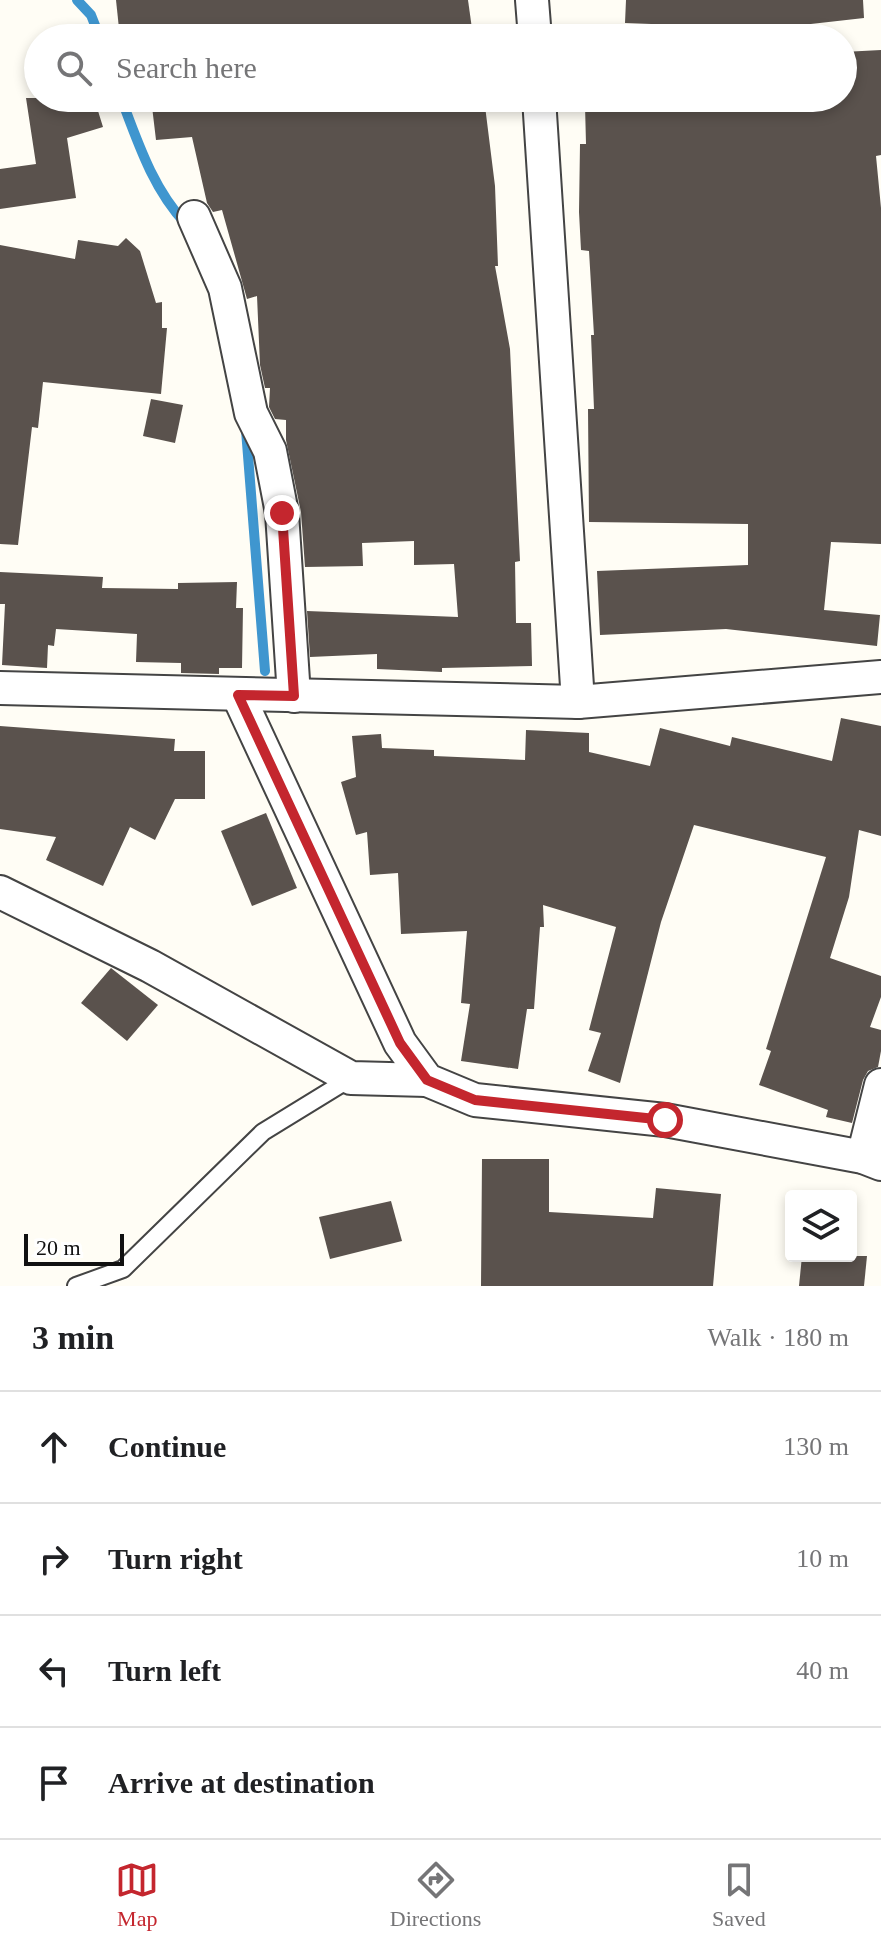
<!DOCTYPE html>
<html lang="en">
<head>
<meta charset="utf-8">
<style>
	body { margin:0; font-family:Georgia,serif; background:#f6f6f6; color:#202124 }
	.controls { position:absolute; right:24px; bottom:24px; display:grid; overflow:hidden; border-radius:8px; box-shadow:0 4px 12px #0003 }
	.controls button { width:72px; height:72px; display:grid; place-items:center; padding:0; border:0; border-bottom:2px solid #e0e0e0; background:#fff; color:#202124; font:40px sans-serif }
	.scale { position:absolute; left:24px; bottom:20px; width:100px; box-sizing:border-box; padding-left:8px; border:4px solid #111; border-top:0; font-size:22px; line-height:28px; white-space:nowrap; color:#111; -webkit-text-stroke:6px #fff; paint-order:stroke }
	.stop { position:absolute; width:24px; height:24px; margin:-18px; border:6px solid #c4262e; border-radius:50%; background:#fff }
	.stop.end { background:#c4262e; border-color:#fff; box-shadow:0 2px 8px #0008 }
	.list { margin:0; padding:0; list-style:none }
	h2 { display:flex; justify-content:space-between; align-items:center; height:104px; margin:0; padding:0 32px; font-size:34px }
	h2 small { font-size:26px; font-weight:400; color:#757577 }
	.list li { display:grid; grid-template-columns:52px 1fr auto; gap:24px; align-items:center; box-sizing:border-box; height:112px; padding:0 32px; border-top:2px solid #e0e0e0 }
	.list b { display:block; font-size:30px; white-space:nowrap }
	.list em { font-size:26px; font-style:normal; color:#757577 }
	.icon { flex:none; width:44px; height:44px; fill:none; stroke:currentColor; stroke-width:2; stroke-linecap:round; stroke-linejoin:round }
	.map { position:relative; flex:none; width:881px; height:1286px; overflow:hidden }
	.search { position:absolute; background:#fff; box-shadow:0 4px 12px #0003; left:24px; right:24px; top:24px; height:88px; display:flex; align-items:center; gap:20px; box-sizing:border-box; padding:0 28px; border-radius:44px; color:#757577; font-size:30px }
	.sheet { height:552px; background:#fff }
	nav { display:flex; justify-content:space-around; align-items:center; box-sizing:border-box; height:112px; border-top:2px solid #e0e0e0; background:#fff; font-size:22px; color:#757577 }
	nav a { display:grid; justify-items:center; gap:4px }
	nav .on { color:#c4262e }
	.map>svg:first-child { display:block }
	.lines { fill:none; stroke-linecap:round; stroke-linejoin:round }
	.stream { stroke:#3f96cf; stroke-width:10 }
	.building { fill:#5a524d }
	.service-casing { stroke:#444; stroke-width:20 }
	.minor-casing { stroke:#444; stroke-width:36 }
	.service { stroke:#fff; stroke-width:16 }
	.minor { stroke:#fff; stroke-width:32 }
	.route { stroke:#c4262e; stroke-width:10 }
</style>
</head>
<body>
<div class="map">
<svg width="881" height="1286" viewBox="0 0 881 1286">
	<rect width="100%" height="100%" fill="#fffdf5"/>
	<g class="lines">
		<!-- stream -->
		<g class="stream">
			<path d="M77 0 91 15 100 38"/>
			<path d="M121 98C138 143 153 189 186 224"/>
			<path d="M246 430 265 671"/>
		</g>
	</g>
	<!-- building -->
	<g class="building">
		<path d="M116 0H468L473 36 120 38Z"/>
		<path d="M626 0H863L864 18 730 33V27L625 23Z"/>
		<path d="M881 50V155L876 156 881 208V544L831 542 824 610 880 615 877 646 726 629 600 635 597 571 748 565V524L589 522 588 409H594L591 335H594L589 251 581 250 579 212 580 144H586L585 105 746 103V98H843V52Z"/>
		<path d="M26 98H94L103 127 67 138 76 198 0 209V169L36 164Z"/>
		<path d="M151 98H484L495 186 498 266H495L510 349 520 561 515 562 516 623H531L532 666 442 668V672L377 669V654L310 657 307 611 458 617 454 564 414 565V541L362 543 363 566 305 567 301 512 286 440V420L275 419 269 407 270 388H265L260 365 257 296 247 299 222 210 213 212 207 203 192 137 156 140Z"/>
		<path d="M126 238 140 251 156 303 162 302V328H167L161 394 43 382 38 428 32 427 18 545 0 544V245L75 259 78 240 118 246Z"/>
		<path d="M151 399 183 405 175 443 143 436Z"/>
		<path d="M0 572 103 577 102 588 178 589V583L237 582 236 608H243L242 668H219V674L181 673V663L136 662 137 634 56 629 54 646 48 645 47 668 2 665 5 604H0Z"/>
		<path d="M841 718 881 726V836L859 830 849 897 830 958 881 976V997L870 1027 881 1030V1051L878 1067 868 1071 863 1080 852 1123 826 1117 828 1110 759 1085 771 1051 766 1049 826 857 694 825 661 922 620 1083 588 1071 601 1033 589 1030 616 927 543 905 544 927H540L534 1009H527L518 1069 461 1061 470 1004 461 1003 467 931 401 934 398 873 370 875 367 832 356 835 341 782 356 777 352 736 381 734 382 748 434 750V756L525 760 526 730 589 733V752L650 766 660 728 730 746 732 737 832 761Z"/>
		<path d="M0 726 175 739 174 751H205V799H175L155 840 130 827 103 886 46 860 56 837 0 829Z"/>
		<path d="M266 813 297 888 252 906 221 831Z"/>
		<path d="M111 968 158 1005 127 1041 81 1003Z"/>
		<path d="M482 1159H549V1212L653 1218 656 1188 721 1194 713 1286H481Z"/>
		<path d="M391 1201 402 1241 330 1259 319 1217Z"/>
		<path d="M802 1256H867L864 1286H799Z"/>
	</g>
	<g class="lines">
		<defs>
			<path id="service" d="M76 1286 123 1269 263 1132 351 1078"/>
			<g id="minor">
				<path d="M532 0 535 38"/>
				<path d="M539 98 578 702"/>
				<path d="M194 217 225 288 251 413 270 451 282 513 294 696"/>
				<path d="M0 688 578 702 881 677"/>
				<path d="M238 695 400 1043 427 1080 475 1100 665 1120 863 1157 881 1164"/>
				<path d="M0 892 150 966 351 1078 427 1080"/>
				<path d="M863 1157 881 1085"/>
			</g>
		</defs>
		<!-- service casing -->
		<use href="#service" class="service-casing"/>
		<!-- minor casing -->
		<use href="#minor" class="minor-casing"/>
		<!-- service -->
		<use href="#service" class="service"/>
		<!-- minor -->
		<use href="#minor" class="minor"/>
	</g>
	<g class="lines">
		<!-- route -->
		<path class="route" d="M282 513 294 696 238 695 400 1043 427 1080 475 1100 665 1120"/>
	</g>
</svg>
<div class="controls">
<button><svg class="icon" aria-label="layers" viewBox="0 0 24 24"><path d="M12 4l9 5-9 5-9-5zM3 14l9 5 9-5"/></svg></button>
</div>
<div class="scale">20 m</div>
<div class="stop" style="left:665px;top:1120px"></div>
<div class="stop end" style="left:282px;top:513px"></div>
<div class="search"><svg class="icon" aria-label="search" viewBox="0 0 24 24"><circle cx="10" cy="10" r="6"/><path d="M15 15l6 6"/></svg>Search here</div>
</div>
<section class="sheet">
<h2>3 min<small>Walk · 180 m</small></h2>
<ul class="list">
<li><svg class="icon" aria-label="ahead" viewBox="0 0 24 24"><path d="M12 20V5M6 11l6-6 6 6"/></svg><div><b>Continue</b></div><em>130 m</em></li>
<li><svg class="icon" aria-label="right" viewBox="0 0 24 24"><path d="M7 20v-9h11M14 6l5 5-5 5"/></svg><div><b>Turn right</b></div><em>10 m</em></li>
<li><svg class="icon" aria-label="left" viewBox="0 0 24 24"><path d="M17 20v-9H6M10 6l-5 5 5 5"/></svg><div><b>Turn left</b></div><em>40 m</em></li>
<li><svg class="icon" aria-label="arrive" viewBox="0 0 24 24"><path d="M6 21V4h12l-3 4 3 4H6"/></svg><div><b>Arrive at destination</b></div></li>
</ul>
</section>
<nav>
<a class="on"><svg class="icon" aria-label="map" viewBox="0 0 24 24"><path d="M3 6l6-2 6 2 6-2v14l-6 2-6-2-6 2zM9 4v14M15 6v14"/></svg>Map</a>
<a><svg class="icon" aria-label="directions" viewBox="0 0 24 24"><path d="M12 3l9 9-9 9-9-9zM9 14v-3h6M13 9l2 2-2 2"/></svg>Directions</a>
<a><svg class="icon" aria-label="saved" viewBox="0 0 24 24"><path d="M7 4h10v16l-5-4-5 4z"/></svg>Saved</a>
</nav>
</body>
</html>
